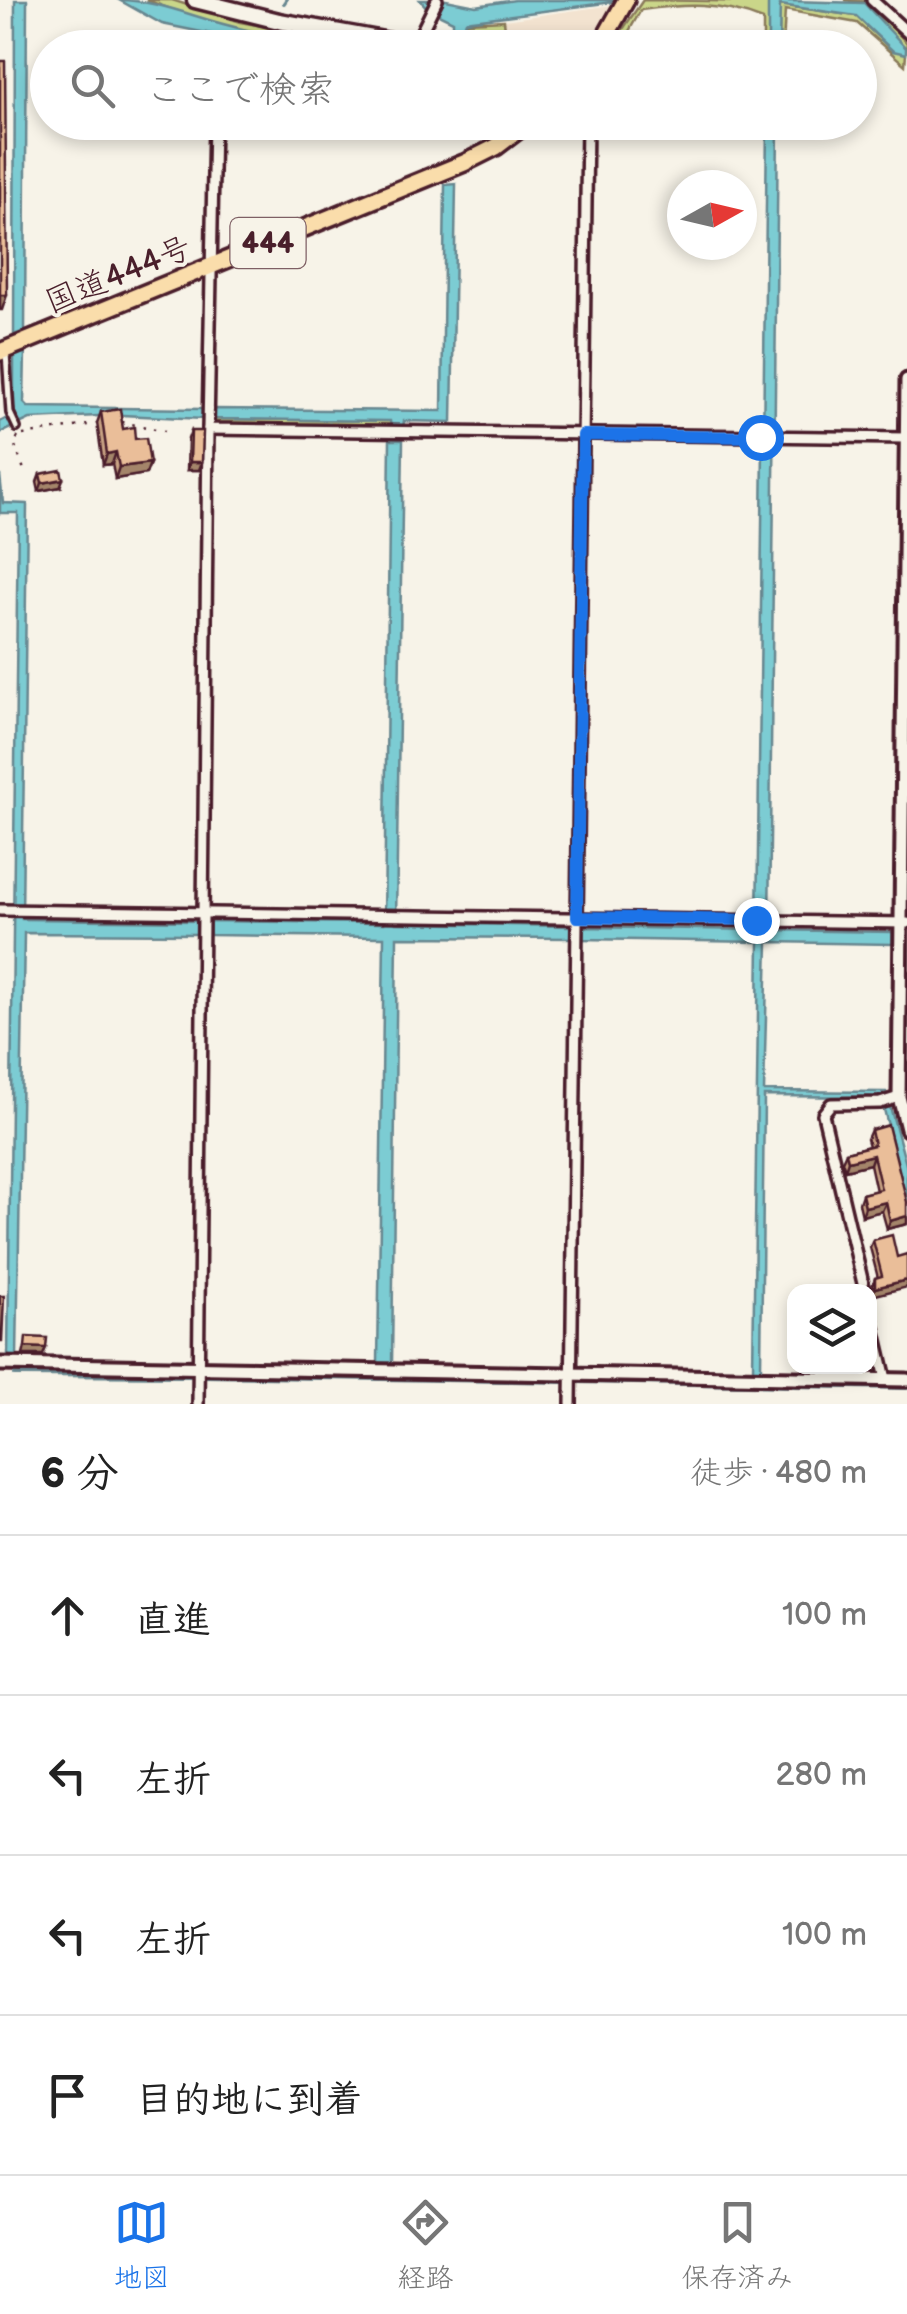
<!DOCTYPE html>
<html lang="ja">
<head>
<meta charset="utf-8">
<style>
	body { margin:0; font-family:"Balsamiq Sans","Klee One",sans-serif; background:#f6f6f6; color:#222 }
	.controls { position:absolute; right:30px; bottom:30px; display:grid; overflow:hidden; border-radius:20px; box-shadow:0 5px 15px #0003 }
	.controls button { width:90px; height:90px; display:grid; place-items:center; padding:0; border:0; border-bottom:2px solid #e0e0e0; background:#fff; color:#222; font:50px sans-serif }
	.compass { position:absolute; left:667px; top:170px; width:90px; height:90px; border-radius:50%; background:#fff; box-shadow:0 5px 15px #0003; rotate:82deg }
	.stop { position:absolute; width:30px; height:30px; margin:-22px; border:8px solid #1a73e8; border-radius:50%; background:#fff }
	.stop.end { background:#1a73e8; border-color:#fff; box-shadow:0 2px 10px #0008 }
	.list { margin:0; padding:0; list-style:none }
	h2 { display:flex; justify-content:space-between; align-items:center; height:130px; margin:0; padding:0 40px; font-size:42px }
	h2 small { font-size:32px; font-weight:400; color:#767676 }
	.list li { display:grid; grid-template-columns:65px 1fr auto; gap:30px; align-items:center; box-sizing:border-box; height:160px; padding:0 40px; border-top:2px solid #e0e0e0 }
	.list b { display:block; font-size:38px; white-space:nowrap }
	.list em { font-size:32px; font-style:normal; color:#767676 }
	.icon { flex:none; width:55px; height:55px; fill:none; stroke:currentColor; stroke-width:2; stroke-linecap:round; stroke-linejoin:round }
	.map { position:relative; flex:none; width:907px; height:1404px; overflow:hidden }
	.search { position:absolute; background:#fff; box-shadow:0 5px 15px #0003; left:30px; right:30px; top:30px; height:110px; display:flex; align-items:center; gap:25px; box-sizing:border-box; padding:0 35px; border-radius:55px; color:#767676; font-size:38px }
	.sheet { height:770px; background:#fff }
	nav { display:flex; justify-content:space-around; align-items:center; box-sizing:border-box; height:140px; border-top:2px solid #e0e0e0; background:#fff; font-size:28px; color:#767676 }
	nav a { display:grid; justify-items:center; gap:5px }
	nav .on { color:#1a73e8 }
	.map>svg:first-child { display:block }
	.built { fill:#f3e3d0 }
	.green { fill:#cad689; stroke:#8a7a5a; stroke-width:2.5 }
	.water { fill:#7bccd3; stroke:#678790; stroke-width:2.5 }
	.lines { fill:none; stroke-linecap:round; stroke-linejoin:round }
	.stream { stroke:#678790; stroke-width:4 }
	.service-casing { stroke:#4a1f2b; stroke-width:12 }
	.minor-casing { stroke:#4a1f2b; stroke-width:16 }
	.tertiary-casing { stroke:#4a1f2b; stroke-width:19 }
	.secondary-casing { stroke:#4a1f2b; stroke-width:21 }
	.trunk-casing { stroke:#4a1f2b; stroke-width:22 }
	.path { stroke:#4a1f2b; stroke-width:2.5; stroke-dasharray:2.5 8; stroke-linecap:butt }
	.service { stroke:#f7f3e8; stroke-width:5 }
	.minor { stroke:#f7f3e8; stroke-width:9 }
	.tertiary { stroke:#f7f3e8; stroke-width:11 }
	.secondary { stroke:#f7f3e8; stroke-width:14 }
	.trunk { stroke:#faddab; stroke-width:15 }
	.wall { fill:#c9a384; stroke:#4a1f2b; stroke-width:2.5 }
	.shaded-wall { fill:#a4856b; stroke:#4a1f2b; stroke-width:2.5 }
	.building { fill:#eabe99; stroke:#4a1f2b; stroke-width:2.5 }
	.route { stroke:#1a73e8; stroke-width:12 }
	.labels { text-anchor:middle; stroke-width:8; stroke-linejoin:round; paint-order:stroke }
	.shield { fill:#f7f3e8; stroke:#7e5f64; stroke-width:2.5 }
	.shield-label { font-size:30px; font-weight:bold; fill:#4a1f2b }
	.street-label { font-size:32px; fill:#4a1f2b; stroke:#f7f3e8 }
</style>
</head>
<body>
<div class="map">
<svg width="907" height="1404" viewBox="0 0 907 1404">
	<rect width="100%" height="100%" fill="#f7f3e8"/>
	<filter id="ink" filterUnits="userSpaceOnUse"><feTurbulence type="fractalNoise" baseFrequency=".01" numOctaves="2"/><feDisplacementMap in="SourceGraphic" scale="20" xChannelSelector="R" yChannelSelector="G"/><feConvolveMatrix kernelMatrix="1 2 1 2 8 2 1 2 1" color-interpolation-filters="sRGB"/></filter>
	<g filter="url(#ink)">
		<!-- built -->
		<path class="built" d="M613 5 587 43 576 47H507L504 20Z"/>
		<!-- green -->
		<g class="green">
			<path d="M146 0H172L240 22 384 47C303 47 221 29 146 0Z"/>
			<path d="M643 0 769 2 768 47H763V20C718 2 688 4 641 10L620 47 610 48Z"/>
			<path d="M845 0 866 1 907 43 905 65 857 23 785 10 783 47 779 48V5L856 16 893 51 864 3Z"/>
			<path d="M504 20 507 47 461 45 467 22Z"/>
			<path d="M214 419 391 421V428L215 424Z"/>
		</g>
		<!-- water -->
		<g class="water">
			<path d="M15 0H27L25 331 14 335Z"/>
			<path d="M119 0C155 0 191 16 227 25 263 35 300 41 336 47H276L162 24Z"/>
			<path d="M420 0H446L476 6 515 0H628L466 21 459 38 453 36V21L428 9Z"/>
			<path d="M751 0 864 3 906 48V54L893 51 856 16 780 5 779 47H768V3Z"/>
			<path d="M767 123H778L769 930 893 932V944L768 942 764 1091 886 1092 907 1168V1203L881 1097 764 1096 761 1369H753L759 942 582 939V927L757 930Z"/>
			<path d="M456 184 452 422 404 421 403 428H391L390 421 214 419V409L442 411 445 185Z"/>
			<path d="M25 350 24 403 28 407 203 409V419L122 415 30 419 0 433V422L14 414V355Z"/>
			<path d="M390 440H403L396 923 573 926 572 938 397 937 392 1363H378L384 937 210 935 209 921 384 923Z"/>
			<path d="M0 475 3 503 27 504 22 919 200 921 199 934 24 933 17 1357H8L18 513H0Z"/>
		</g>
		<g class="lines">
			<!-- stream -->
			<g class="stream">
				<path d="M284 3 286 0"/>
				<path d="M15 1375 191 1376"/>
				<path d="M204 1376 566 1382"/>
				<path d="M577 1382 907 1388"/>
			</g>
			<defs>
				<path id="service" d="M6 353 10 413 17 428"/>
				<g id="minor">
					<path d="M872 0 907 32"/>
					<path d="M415 45 437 0"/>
					<path d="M215 48 216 42"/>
					<path d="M214 122 208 429 906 438"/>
					<path d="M0 910 907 923"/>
					<path d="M865 1292 823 1114 831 1104 880 1103 899 1097"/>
					<path d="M870 1311 886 1379"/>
					<path d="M198 1404 208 429"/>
					<path d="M571 1404 587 122"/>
				</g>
				<g id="tertiary">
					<path d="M907 380 899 1097 907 1129"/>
					<path d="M0 1364 907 1380"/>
				</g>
				<path id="secondary" d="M195 0 279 21 428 48"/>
				<g id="trunk">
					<path d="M599 48 626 0"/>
					<path d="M0 352 464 163 496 147 529 122"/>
				</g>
			</defs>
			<!-- service casing -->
			<use href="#service" class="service-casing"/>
			<!-- minor casing -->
			<use href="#minor" class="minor-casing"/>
			<!-- tertiary casing -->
			<use href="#tertiary" class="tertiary-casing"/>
			<!-- secondary casing -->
			<use href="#secondary" class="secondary-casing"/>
			<!-- trunk casing -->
			<use href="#trunk" class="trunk-casing"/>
			<!-- path -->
			<g class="path">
				<path d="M122 422 165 431"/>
				<path d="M23 435 100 423"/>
				<path d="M18 437 14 443 26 475"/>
			</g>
			<!-- service -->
			<use href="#service" class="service"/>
			<!-- minor -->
			<use href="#minor" class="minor"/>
			<!-- tertiary -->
			<use href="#tertiary" class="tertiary"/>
			<!-- secondary -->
			<use href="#secondary" class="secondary"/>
			<!-- trunk -->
			<use href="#trunk" class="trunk"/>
		</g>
		<!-- wall -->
		<g class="wall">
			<path d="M101 412 135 439 150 463 146 474 115 479 112 464 103 465 97 423Z"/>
			<path d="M191 431 202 462 199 470H187L188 439Z"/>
			<path d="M40 474 60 487 39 491 37 482Z"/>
			<path d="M871 1130 907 1202V1224L887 1229 882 1211 862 1216 859 1203 862 1194 876 1191 870 1164 845 1170 842 1161 846 1152 869 1146 867 1139Z"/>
			<path d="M873 1240 897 1257 872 1296V1286L875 1278H878L870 1247Z"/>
		</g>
		<!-- shaded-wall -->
		<g class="shaded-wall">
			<path d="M0 295H7L2 310H0Z"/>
			<path d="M116 452 112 464 103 465 107 454Z"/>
			<path d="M190 462H202L199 470H187Z"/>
			<path d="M150 463 146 474 115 479 119 467Z"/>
			<path d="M63 479 60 487 39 491 42 483Z"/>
			<path d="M873 1155 870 1164 845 1170 848 1161Z"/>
			<path d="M886 1202 882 1211 862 1216 865 1207Z"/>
			<path d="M907 1216V1224L887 1229 890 1221Z"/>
			<path d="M907 1280V1287L872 1296 875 1288Z"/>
			<path d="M25 1347 46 1348 43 1355H23Z"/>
		</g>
		<!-- building -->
		<g class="building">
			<path d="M0 61H5L7 295H0Z"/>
			<path d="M120 409 123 429 134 427 135 439 146 438 150 463 119 467 116 452 107 454 101 412Z"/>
			<path d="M191 431H203L202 462H190Z"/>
			<path d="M61 470 63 479 42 483 40 474Z"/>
			<path d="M888 1125 907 1202V1216L890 1221 886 1202 865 1207 862 1194 881 1189 873 1155 848 1161 846 1152 874 1145 871 1130Z"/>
			<path d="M892 1235 897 1257 907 1254V1280L875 1288V1278L882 1276 873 1240Z"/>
			<path d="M0 1296H4L2 1341H0Z"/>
			<path d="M26 1337 47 1338 46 1348 25 1347Z"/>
		</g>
	</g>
	<g class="lines" filter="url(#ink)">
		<!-- route -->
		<path class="route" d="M756 920 577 917 583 435 760 437"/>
	</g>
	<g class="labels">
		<!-- shield labels -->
		<rect class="shield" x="230.5" y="218" width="75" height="50" rx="8"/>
		<g class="shield-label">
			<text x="268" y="253">444</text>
		</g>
		<!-- street labels -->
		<g class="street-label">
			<text transform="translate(118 274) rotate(-22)" y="11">国道444号</text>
		</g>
	</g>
</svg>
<div class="controls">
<button><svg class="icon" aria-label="layers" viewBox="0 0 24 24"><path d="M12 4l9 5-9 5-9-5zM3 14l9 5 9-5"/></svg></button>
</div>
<svg class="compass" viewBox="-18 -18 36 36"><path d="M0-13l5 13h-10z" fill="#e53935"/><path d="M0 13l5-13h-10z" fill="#767676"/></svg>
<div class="stop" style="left:760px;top:437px"></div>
<div class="stop end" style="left:756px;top:920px"></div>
<div class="search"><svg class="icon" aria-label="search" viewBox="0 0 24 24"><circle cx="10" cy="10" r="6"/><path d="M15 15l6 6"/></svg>ここで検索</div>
</div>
<section class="sheet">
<h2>6 分<small>徒歩 · 480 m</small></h2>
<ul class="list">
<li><svg class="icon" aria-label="ahead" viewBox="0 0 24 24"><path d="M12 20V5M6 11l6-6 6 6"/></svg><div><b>直進</b></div><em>100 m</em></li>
<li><svg class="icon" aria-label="left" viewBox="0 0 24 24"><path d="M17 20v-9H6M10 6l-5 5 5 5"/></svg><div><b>左折</b></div><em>280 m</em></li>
<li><svg class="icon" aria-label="left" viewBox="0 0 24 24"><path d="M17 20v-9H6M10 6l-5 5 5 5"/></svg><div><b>左折</b></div><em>100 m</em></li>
<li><svg class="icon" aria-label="arrive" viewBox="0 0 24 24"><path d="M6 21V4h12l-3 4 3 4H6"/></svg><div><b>目的地に到着</b></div></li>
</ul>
</section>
<nav>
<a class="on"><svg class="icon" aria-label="map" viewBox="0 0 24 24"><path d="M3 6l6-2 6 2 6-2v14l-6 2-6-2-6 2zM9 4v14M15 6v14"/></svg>地図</a>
<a><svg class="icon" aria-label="directions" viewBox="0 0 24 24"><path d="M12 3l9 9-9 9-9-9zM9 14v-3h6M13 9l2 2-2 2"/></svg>経路</a>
<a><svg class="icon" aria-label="saved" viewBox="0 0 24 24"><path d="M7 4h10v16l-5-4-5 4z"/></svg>保存済み</a>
</nav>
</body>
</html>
